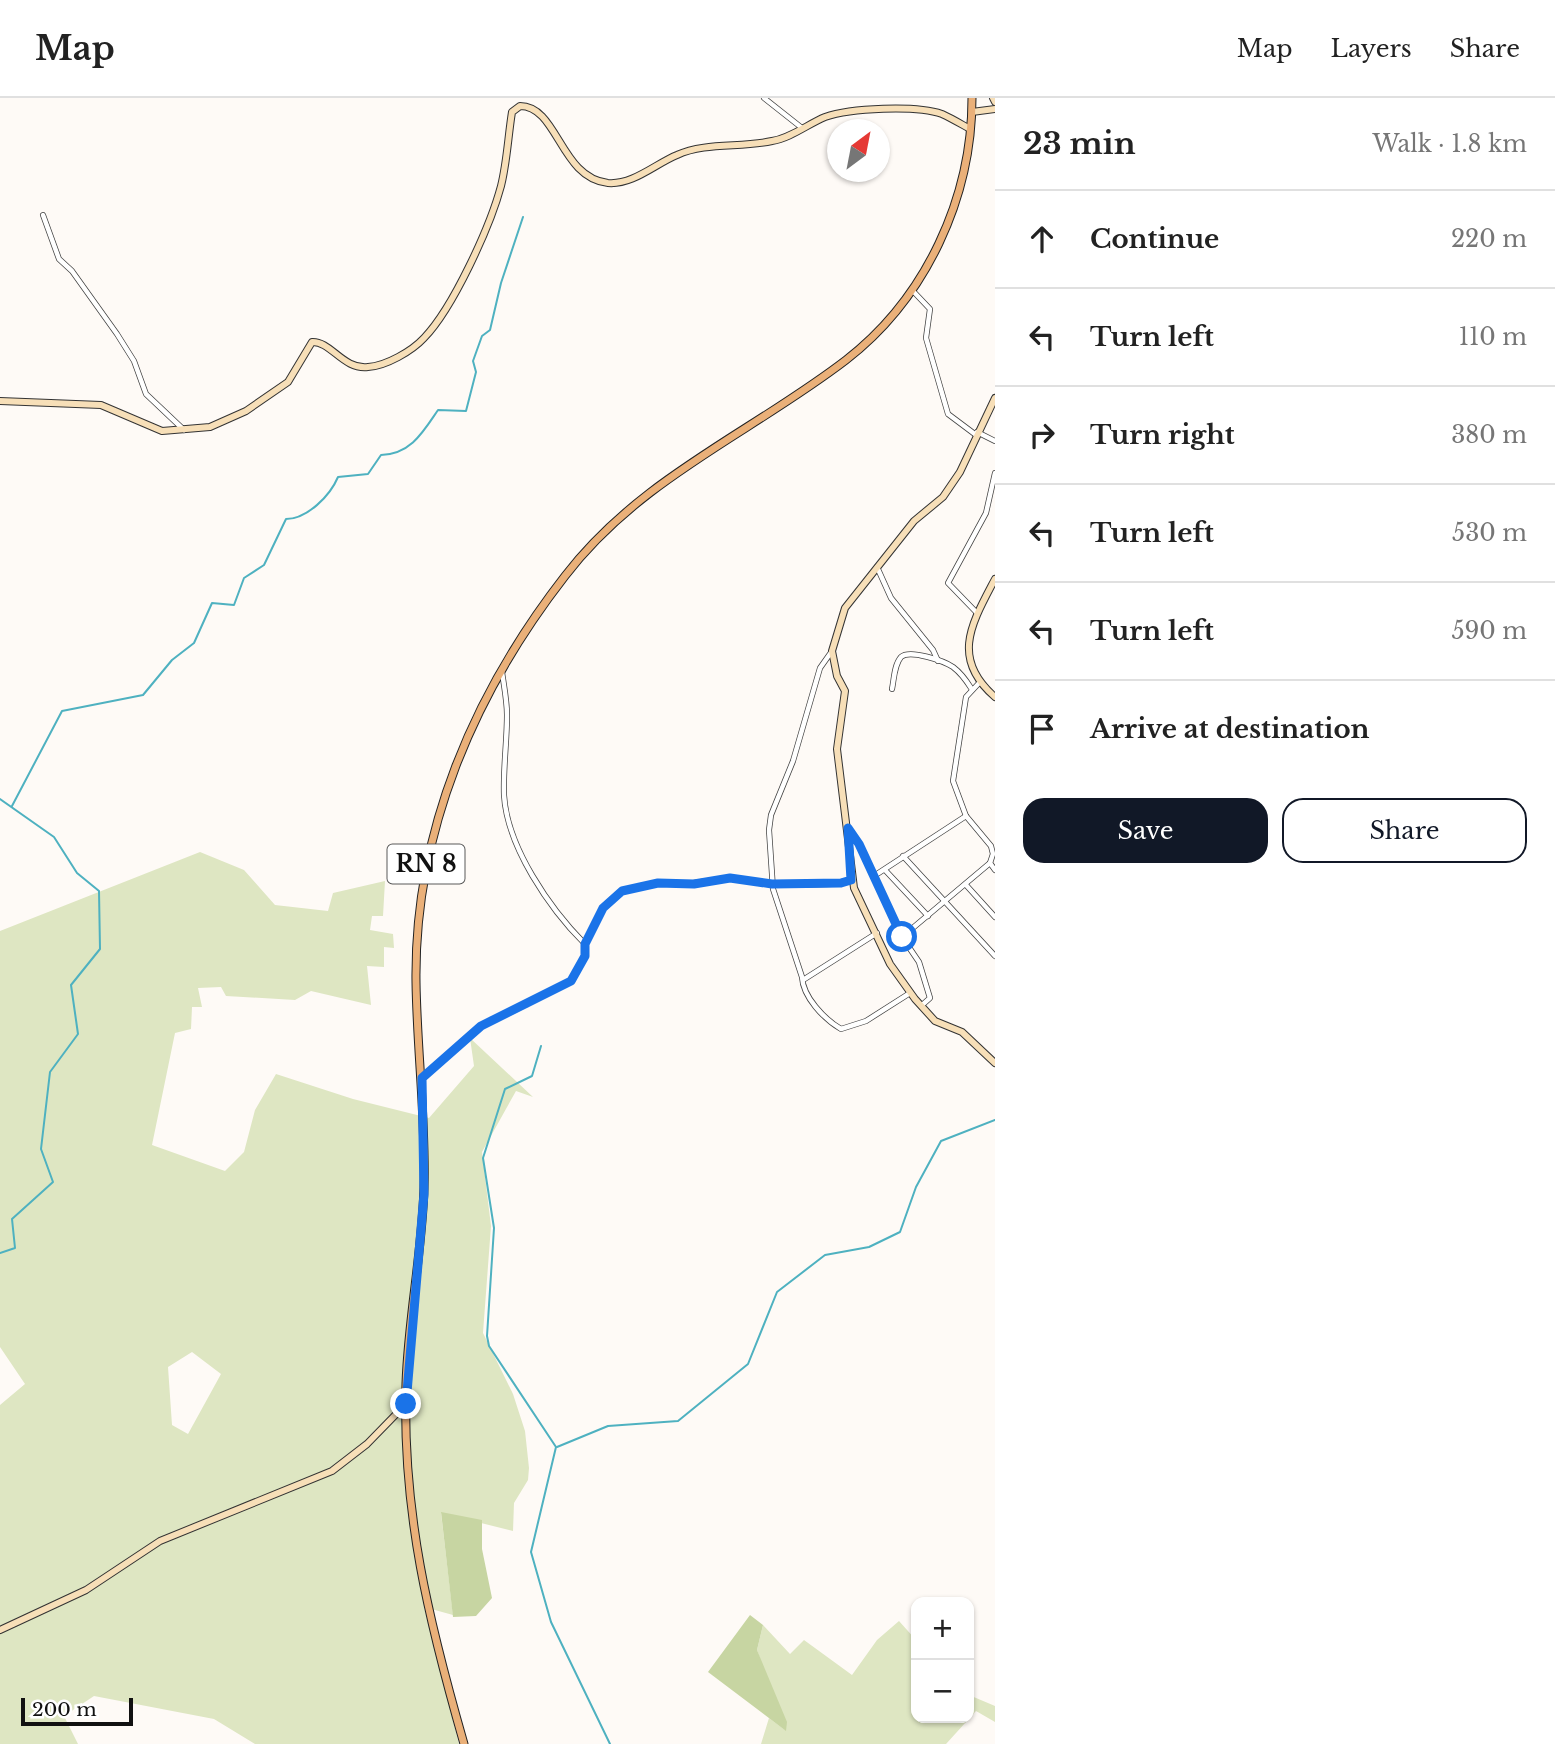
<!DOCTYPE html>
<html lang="en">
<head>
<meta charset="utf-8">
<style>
	body { margin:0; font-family:"Libre Baskerville",serif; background:#f2f2f2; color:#222 }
	.controls { position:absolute; right:21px; bottom:21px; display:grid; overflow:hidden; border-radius:14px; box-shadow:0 2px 5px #0004 }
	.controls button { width:63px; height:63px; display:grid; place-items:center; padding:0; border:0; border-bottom:2px solid #e0e0e0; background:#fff; color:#222; font:35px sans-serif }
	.compass { position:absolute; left:827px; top:21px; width:63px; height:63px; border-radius:50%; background:#fff; box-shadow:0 2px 5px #0004; rotate:32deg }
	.scale { position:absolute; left:21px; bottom:18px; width:112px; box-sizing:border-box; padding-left:7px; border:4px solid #111; border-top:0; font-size:19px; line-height:24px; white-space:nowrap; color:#111; -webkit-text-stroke:5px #fff; paint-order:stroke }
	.stop { position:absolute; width:21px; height:21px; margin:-16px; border:5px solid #1a73e8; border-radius:50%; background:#fff }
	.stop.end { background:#1a73e8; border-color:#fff; box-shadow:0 2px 7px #0008 }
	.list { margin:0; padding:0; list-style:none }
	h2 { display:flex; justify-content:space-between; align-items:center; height:91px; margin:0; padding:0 28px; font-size:30px }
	h2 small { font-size:23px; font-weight:400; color:#767676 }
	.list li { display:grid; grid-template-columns:46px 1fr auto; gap:21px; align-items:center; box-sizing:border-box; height:98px; padding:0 28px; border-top:2px solid #e0e0e0 }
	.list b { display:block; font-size:26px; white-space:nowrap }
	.list em { font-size:23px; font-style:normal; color:#767676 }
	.actions { display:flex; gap:14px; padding:21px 28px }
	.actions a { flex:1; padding:16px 0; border:2px solid #111827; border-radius:21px; text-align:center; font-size:24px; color:#111827 }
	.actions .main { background:#111827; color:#fff }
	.icon { flex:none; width:38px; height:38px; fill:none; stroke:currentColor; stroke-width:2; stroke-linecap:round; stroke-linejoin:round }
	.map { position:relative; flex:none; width:995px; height:1646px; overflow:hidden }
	header { display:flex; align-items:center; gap:42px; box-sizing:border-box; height:98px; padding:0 35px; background:#fff; border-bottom:2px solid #e0e0e0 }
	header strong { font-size:33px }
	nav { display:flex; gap:38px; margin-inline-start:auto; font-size:24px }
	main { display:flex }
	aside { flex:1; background:#fff }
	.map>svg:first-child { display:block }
	.green { fill:#dee6c2; fill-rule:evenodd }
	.forest { fill:#c7d5a2 }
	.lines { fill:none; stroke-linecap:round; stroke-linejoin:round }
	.stream { stroke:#4eb1c0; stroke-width:2 }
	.street-casing { stroke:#444; stroke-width:6 }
	.secondary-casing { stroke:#333; stroke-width:8 }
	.primary-casing { stroke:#222; stroke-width:9 }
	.street { stroke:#fff; stroke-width:4.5 }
	.secondary { stroke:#f7dfb8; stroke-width:6 }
	.primary { stroke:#eab079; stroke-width:7 }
	.route { stroke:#1a73e8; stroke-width:9 }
	.labels { text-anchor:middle; stroke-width:7; stroke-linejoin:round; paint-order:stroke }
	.shield { fill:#fff; stroke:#585858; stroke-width:2 }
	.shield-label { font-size:23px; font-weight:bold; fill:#111 }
</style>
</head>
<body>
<header>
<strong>Map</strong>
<nav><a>Map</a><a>Layers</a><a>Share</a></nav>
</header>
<main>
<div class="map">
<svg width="995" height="1646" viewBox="0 0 995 1646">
	<rect width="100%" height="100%" fill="#fefaf6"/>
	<!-- green -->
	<g class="green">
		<path d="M200 754 244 772 275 807 328 813 333 795 385 783 383 818H372L370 832 393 836 394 850 384 849V869L367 868 371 907 311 893 295 902 226 898 221 889 198 890 202 909H192L191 931 175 935 152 1047 225 1073 244 1054 255 1012 276 976 353 1001 429 1020 474 968 470 940 533 999 516 993 482 1054 491 1128 483 1235 513 1296 525 1333 529 1370 528 1382 514 1405 513 1433 441 1415 453 1517 424 1509 459 1646H255L214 1621 94 1598 64 1618 78 1646H0V1307L25 1286 0 1249V833ZM192 1254 221 1276 188 1336 172 1327 168 1269Z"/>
		<path d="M899 1523 916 1542V1620H969V1597L995 1608V1624L976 1613 946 1646H761L769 1620 785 1632 757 1552 763 1527 790 1556 804 1542 852 1577 877 1542Z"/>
	</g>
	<!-- forest -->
	<g class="forest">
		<path d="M441 1414 482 1422V1451L492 1500 476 1518 453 1519Z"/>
		<path d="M750 1517 763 1527 757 1552 787 1624 786 1633 708 1574Z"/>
	</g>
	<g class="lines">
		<!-- stream -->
		<g class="stream">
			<path d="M0 701 54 739 77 775 99 793 100 851 71 887 78 936 50 974 41 1051 53 1084 12 1121 15 1150 0 1155"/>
			<path d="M12 708 62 613 143 597 172 562 194 545 212 505 234 507 244 480 264 467 286 421C307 421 330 398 338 379L368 376 381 357C411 356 423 334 438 312L466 313 476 274 473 263 482 238 490 232 501 185 523 119"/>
			<path d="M541 948 532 978 505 991 483 1060 494 1130 487 1238 489 1248 556 1349 531 1454 551 1524 610 1646"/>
			<path d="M557 1349 608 1328 678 1323 748 1266 777 1194 825 1157 869 1149 900 1134 916 1089 941 1043 995 1022"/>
		</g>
		<defs>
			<g id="street">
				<path d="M764 0 802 30"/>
				<path d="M43 117 59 161 72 173 117 236 134 263 146 296 184 332"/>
				<path d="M912 192 930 211 926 240 948 316 976 337"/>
				<path d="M977 334 995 343"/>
				<path d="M877 469 891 500 933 552 938 563"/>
				<path d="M977 515 948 485 986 415 995 375"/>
				<path d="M832 553 820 570 793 663 771 717 769 732 773 791 802 879C803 899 824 921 841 931L866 923 910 895"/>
				<path d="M502 574C504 588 507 603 507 617 507 643 503 671 504 697 507 749 550 811 585 846"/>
				<path d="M980 584 966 599 953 683 966 718 991 748 993 756 990 765 995 772"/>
				<path d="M892 591C894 582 894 567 901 559 910 551 944 563 953 569 961 575 966 582 971 590"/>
				<path d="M848 731 859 746 902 839 919 864 930 900 921 908"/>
				<path d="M903 758 995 858"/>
				<path d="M885 772 928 818"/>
				<path d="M874 778 966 718"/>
				<path d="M966 787 995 819"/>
				<path d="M902 839 990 765"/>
				<path d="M803 882 877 835"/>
				<path d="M422 980 481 928 571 883 585 858V846L603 810 623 793 658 785H693L730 780 787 787 832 786 851 782"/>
			</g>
			<g id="secondary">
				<path d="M993 0 995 4"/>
				<path d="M972 14 995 11"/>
				<path d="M995 300 960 374 943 399 914 423 845 510 832 553 837 578 845 593 837 651 854 790 890 866 915 901 935 923 962 934 995 965"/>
				<path d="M0 303 101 307 162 333 210 329 246 313 288 284 312 244C331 243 343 272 368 269 386 268 412 253 424 240 453 210 490 129 501 88 507 64 508 39 512 14L520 8C558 8 560 80 608 85 633 87 655 66 677 57 705 44 741 50 772 43 791 40 808 26 825 19 850 10 916 7 942 16 951 20 961 26 970 31"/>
				<path d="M995 481C972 525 950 560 995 599"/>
				<path d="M0 1532 86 1492 160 1443 332 1373 367 1346 406 1306"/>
			</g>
			<path id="primary" d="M464 1646C429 1524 402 1415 406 1286 408 1221 422 1156 424 1090 426 1021 417 953 416 884 414 734 474 595 565 478 640 380 751 335 846 262 926 200 972 100 972 0"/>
		</defs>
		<!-- street casing -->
		<use href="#street" class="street-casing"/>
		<!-- secondary casing -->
		<use href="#secondary" class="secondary-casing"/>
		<!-- primary casing -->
		<use href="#primary" class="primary-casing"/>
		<!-- street -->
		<use href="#street" class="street"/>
		<!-- secondary -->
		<use href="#secondary" class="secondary"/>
		<!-- primary -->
		<use href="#primary" class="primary"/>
	</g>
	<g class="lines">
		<!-- route -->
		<path class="route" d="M406 1306 424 1096 422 980 481 928 571 883 585 858V846L603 810 622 793 658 785 694 786 730 780 772 786 841 785 851 782 848 730 859 746 902 839"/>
	</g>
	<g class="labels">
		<!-- shield labels -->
		<rect class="shield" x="387.5" y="746.5" width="77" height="39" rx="5"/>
		<g class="shield-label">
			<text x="426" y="774">RN 8</text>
		</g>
	</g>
</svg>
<div class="controls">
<button>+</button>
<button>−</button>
</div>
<svg class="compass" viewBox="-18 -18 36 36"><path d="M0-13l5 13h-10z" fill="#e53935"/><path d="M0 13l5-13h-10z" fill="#767676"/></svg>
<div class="scale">200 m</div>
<div class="stop" style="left:902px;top:839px"></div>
<div class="stop end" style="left:406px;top:1306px"></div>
</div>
<aside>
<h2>23 min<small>Walk · 1.8 km</small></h2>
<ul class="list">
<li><svg class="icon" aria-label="ahead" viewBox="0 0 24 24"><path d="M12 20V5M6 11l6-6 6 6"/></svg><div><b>Continue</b></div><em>220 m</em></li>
<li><svg class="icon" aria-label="left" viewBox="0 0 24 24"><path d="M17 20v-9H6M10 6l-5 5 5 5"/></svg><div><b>Turn left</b></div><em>110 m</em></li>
<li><svg class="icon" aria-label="right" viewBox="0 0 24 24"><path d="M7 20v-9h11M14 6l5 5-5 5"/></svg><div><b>Turn right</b></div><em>380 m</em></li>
<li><svg class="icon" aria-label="left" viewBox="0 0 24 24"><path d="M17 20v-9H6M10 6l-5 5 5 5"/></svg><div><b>Turn left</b></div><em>530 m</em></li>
<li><svg class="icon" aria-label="left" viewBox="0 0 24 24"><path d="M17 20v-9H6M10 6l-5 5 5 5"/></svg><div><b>Turn left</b></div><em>590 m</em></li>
<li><svg class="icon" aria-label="arrive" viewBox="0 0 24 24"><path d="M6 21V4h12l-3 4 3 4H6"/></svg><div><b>Arrive at destination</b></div></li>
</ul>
<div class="actions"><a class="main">Save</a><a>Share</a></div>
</aside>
</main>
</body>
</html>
